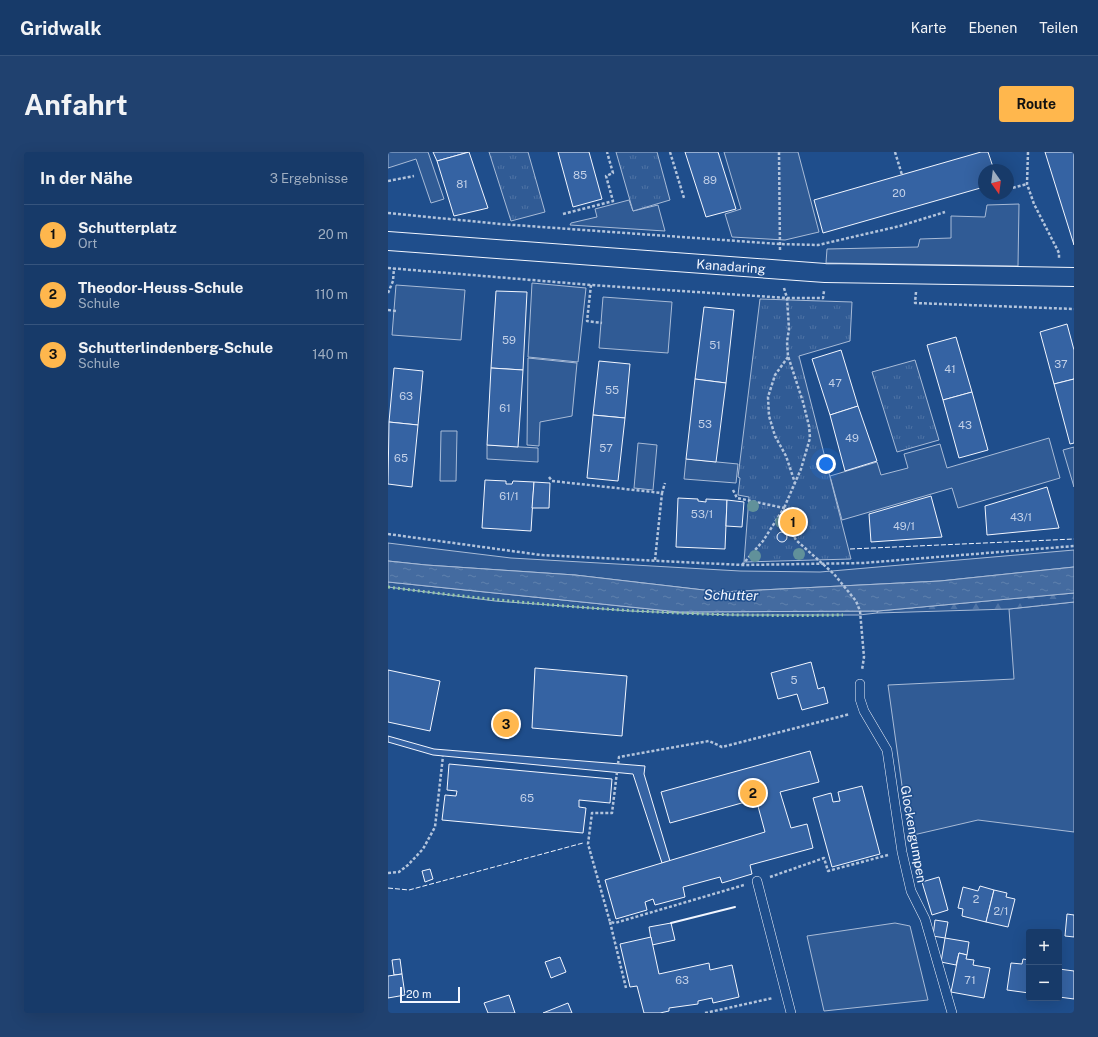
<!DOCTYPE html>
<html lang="de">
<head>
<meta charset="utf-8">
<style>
	body { margin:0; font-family:"Public Sans",sans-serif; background:#20416f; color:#f1f3f6 }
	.controls { position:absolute; right:12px; bottom:12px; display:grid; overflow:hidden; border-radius:4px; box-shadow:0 4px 16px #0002 }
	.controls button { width:36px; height:36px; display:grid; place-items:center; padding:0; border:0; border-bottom:1px solid #36547d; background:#173a69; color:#f1f3f6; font:20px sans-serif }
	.compass { position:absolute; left:590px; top:12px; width:36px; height:36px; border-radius:50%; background:#173a69; box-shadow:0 4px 16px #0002; rotate:166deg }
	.scale { position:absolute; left:12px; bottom:10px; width:60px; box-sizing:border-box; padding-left:4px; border:2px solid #f2f6ff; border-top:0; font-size:11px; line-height:14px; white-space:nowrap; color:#f2f6ff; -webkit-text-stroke:3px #1f4e8c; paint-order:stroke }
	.you { position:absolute; left:438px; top:312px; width:14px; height:14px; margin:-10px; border:3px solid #fff; border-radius:50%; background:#1a73e8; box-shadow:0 0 0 6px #1a73e833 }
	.badge { display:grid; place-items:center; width:26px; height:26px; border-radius:50%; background:#ffb74d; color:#111; font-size:13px; font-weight:700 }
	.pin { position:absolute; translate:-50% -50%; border:2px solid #fff; box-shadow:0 1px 4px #0006 }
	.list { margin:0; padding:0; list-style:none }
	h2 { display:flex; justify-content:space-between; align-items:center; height:52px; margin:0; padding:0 16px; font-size:17px }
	h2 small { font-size:13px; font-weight:400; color:#9eadc0 }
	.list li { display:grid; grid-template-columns:26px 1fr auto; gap:12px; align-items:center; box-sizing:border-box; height:60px; padding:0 16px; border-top:1px solid #36547d }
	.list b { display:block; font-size:15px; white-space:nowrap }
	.list p { margin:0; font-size:13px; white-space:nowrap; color:#9eadc0 }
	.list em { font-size:13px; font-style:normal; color:#9eadc0 }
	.map { position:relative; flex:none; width:686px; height:861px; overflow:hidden; border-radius:4px }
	header { display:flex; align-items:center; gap:24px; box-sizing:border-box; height:56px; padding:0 20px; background:#173a69; border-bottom:1px solid #36547d }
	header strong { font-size:19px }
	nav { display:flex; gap:22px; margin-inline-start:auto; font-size:14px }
	.intro { display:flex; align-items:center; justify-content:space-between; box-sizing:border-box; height:96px; padding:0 24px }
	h1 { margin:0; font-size:28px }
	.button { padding:10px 18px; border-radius:4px; background:#ffb74d; color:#111; font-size:14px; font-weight:700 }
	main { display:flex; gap:24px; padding:0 24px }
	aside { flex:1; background:#173a69; border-radius:4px; box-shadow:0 4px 16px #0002 }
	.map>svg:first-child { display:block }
	.built { fill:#305b95; stroke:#a8bbd7 }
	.forest { fill:url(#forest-firs); stroke:#a8bbd7 }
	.park { fill:url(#park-tufts); stroke:#a8bbd7 }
	.water { fill:url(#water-ripples); stroke:#a8bbd7 }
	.building { fill:#3563a3; stroke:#f2f6ff }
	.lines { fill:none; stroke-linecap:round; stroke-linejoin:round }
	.service-casing { stroke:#f2f6ff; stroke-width:10 }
	.minor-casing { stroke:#f2f6ff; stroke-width:20 }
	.path { stroke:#b3c4dc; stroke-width:2.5; stroke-dasharray:3 2; stroke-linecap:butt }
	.service { stroke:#1f4e8c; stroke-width:9 }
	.minor { stroke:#1f4e8c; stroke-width:18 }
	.hedge { stroke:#97c8a6; stroke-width:3; stroke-dasharray:2 3; stroke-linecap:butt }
	.fence { stroke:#f2f6ff; stroke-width:1; stroke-dasharray:5 2; stroke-linecap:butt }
	.wall { stroke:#f2f6ff; stroke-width:2 }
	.tree { fill:#61919a }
	.labels { text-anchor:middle; stroke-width:3; stroke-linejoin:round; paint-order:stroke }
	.number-label { font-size:11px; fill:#c3d1e8 }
	.street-label { font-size:13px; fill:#f2f6ff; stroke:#1f4e8c }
	.water-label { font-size:14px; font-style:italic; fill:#f2f6ff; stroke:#1f4e8c }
</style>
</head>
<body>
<header>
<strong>Gridwalk</strong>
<nav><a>Karte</a><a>Ebenen</a><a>Teilen</a></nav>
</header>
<div class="intro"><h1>Anfahrt</h1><a class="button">Route</a></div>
<main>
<aside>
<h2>In der Nähe<small>3 Ergebnisse</small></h2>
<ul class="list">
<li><span class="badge">1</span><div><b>Schutterplatz</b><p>Ort</p></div><em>20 m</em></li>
<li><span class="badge">2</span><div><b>Theodor-Heuss-Schule</b><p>Schule</p></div><em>110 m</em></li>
<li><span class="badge">3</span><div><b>Schutterlindenberg-Schule</b><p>Schule</p></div><em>140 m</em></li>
</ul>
</aside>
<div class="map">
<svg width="686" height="861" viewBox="0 0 686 861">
	<defs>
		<pattern id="forest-firs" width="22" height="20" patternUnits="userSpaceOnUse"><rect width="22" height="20" fill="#305b95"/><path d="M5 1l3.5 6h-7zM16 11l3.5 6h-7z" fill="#4e73a5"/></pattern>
		<pattern id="park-tufts" width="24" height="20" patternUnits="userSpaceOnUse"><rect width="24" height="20" fill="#305b95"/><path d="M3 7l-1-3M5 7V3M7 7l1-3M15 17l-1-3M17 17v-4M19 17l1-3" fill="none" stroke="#4e73a5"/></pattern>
		<pattern id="water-ripples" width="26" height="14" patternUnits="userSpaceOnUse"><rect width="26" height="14" fill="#446ba0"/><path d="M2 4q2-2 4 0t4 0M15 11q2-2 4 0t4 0" fill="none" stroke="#5f81ae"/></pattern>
	</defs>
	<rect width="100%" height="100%" fill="#1f4e8c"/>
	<!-- built -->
	<g class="built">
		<path d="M0 0H40L56 47 43 51 28 7 0 16Z"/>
		<path d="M336 0H410L431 80 397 88 344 85 337 62 353 57Z"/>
		<path d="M241 48 245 59 270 53 277 79 182 73 183 71 209 65 207 57Z"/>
		<path d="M631 52 630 114 438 111 439 97 530 95 532 87 563 86V64L597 65 599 53Z"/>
		<path d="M144 131 198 136 190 210 140 205Z"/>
		<path d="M8 133 77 138 73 188 4 183Z"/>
		<path d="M215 145 284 150 280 201 211 196Z"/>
		<path d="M140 206 189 211 184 264 152 270 151 294 139 293Z"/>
		<path d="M53 279H69L68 329H52Z"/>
		<path d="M661 286 672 326 570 356 564 336 454 368 442 324 489 310 493 323 520 316 516 302 552 292 559 316Z"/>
		<path d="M250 291 269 293 265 338 246 336Z"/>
		<path d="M99 293 150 296V310L99 307Z"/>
		<path d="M686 295V335L675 298Z"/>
		<path d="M298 307 350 312 348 331 296 327Z"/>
		<path d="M0 391 123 406 352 419 432 420 686 398V415L552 429 333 440 187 423 38 413 0 409Z"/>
		<path d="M0 430 291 460 490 459 489 461 471 463H343L242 459 107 449 0 435Z"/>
		<path d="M686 450V680L590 668 521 684 500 533 626 527 621 457Z"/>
		<path d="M507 771 522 774 540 848 436 859 419 784Z"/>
	</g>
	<!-- forest -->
	<path class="forest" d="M686 441V450L621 457 489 461 490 459Z"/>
	<!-- park -->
	<g class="park">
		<path d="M101 0H140L157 60 123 69Z"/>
		<path d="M228 0H269L282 48 245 59Z"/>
		<path d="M372 147 464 150 462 189 411 204 463 407 356 410 361 345 350 343 352 326 350 325Z"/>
		<path d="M527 208 551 288 509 300 484 220Z"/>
	</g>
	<!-- water -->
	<path class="water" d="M0 409 38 413 187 423 333 440 552 429 686 415V441L490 459 291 460 0 430Z"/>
	<!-- building -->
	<g class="building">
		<path d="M45 0H81L49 9Z"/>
		<path d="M81 0 100 56 66 64 49 9Z"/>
		<path d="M170 0H201L214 47 185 55Z"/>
		<path d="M297 0H330L348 57 318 65Z"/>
		<path d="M593 0H600L606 18H596V35L435 81 426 48Z"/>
		<path d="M657 0H686V93Z"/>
		<path d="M108 139 139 140 135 218 103 216Z"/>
		<path d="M316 155 346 158 338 231 307 227Z"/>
		<path d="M679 172 686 198V227L666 232 652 180Z"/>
		<path d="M568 185 584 240 555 248 539 193Z"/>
		<path d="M453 198 470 254 442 263 424 207Z"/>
		<path d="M211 209 242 212 237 266 205 263Z"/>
		<path d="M6 216 35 219 30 273 1 270Z"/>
		<path d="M103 216 135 218 130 295 99 293Z"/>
		<path d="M307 227 338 231 328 310 298 307Z"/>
		<path d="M686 227V291L682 292 666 232Z"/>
		<path d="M584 240 600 298 571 306 555 248Z"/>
		<path d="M470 254 489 309 457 319 442 263Z"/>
		<path d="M205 263 237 266 230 329 199 326Z"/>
		<path d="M1 270 30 273 24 335 0 332Z"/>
		<path d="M97 328 118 329V332H124L125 329 146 330 143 379 94 376Z"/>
		<path d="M146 330 162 331 161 356H144Z"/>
		<path d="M659 335 671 376 599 383 597 354Z"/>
		<path d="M543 344 554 385 483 390 481 362Z"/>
		<path d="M290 346 310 347V349L318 350V347L339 348 337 397 288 395Z"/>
		<path d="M339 348 356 350 354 375 338 374Z"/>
		<circle cx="394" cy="385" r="5"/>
		<path d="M423 510 430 537 436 535 440 551 414 558 409 542 390 547 383 521Z"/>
		<path d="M147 516 239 524 234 584 144 576Z"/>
		<path d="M0 518 52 529 42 579 0 570Z"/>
		<path d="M0 584 46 597 257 614 256 622 282 709 274 711 245 622 45 603 0 590Z"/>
		<path d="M422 599 431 630 392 640 403 676 419 672 425 696 362 713 364 722 334 731 332 725 295 735 297 745 267 753 265 747 257 750 259 758 228 767 217 728 377 680 368 647 282 671 273 640Z"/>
		<path d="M61 612 224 627 222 651 191 648V655L198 656 195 681 54 668 57 643 68 644 69 639 59 638Z"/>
		<path d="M474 634 492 702 444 715 425 646 443 641 445 650 452 649 450 640Z"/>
		<path d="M42 717 45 727 37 730 34 719Z"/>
		<path d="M551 725 560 758 544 763 534 730Z"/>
		<path d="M592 734 606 738 598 770 574 764 575 757 570 756 575 735 590 739Z"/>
		<path d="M606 738 619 741 618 745 627 747 620 775 598 770Z"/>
		<path d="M679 762 686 763V785L677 784Z"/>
		<path d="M547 768 560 770 557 786 545 784Z"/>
		<path d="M283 771 287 788 264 793 261 775Z"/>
		<path d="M263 785 271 822 321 811 322 818 344 813 351 845 325 851 324 846 310 849V852L281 856V859L272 861H256L249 834 242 835 232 792Z"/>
		<path d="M557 786 581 790 579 803 571 801 568 813 553 810Z"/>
		<path d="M571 801 579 803 578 807 586 808 585 813 602 816 596 846 563 840Z"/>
		<path d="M172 805 178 820 163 826 157 810Z"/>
		<path d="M12 807 14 822 6 823 4 808Z"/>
		<path d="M635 807 641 808V841L619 838 623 811 634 812Z"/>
		<path d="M671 817 686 819V847L671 845Z"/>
		<path d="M14 822 17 843 0 846V824Z"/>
		<path d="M121 843 127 861H100L96 851Z"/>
		<path d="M180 851 184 861H155Z"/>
	</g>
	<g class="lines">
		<defs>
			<g id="service">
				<path d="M472 532V547L476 559 499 598 514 700 523 739 537 767 564 861"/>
				<path d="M369 729 403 861"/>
			</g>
			<g id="minor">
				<path id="s1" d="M0 89 437 121 686 125"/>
			</g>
		</defs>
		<!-- service casing -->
		<use href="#service" class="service-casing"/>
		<!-- minor casing -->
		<use href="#minor" class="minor-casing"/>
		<!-- path -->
		<g class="path">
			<path d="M282 0 296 46"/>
			<path d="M391 0 392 99"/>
			<path d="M507 0 514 23"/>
			<path d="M640 0 639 32 646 52 671 101V107"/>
			<path d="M0 29 26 24"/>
			<path d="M620 37 639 32"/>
			<path d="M612 46 615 42"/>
			<path d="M0 61 112 72 391 92 430 93 512 74 557 60"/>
			<path d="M175 62 225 49 218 24 225 21 219 0"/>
			<path d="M0 116 203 133 399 146H435L436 139"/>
			<path d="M203 133 199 169 214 171"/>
			<path d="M396 136 399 146 401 177 399 190 400 204 415 250 421 274 422 286 413 317 396 356 398 370 408 388 446 422 468 449 472 459 476 505 474 518"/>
			<path d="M528 140 527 151 686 157"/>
			<path d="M0 141 5 129 6 116"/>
			<path d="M0 158 8 159"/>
			<path d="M400 205 387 223 380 245 381 264 387 284 398 304 407 331"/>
			<path d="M161 325 164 329 274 341 277 331"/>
			<path d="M345 338 349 346 396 356 375 389 354 413"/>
			<path d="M0 382 153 403 354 413 475 411 686 394"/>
			<path d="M267 408 274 341"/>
			<path d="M230 612 231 605 321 589 334 595 462 562"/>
			<path d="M229 620 224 661H204L200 692 222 770 227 771 356 733"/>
			<path d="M0 721 11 720 20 713 35 697 47 675 55 604"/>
			<path d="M382 725 436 706 440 719 500 703"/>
			<path d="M222 770 238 836"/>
			<path d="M317 861 385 846"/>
		</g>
		<!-- service -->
		<use href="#service" class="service"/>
		<!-- minor -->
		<use href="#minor" class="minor"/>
		<!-- hedge -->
		<path class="hedge" d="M0 435C151 455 303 466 455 463"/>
		<!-- fence -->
		<g class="fence">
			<path d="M462 397 686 387"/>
			<path d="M0 736 21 738 195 691"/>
		</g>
		<!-- wall -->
		<path class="wall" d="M283 771 347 755"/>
	</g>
	<!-- trees -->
	<g class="tree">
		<circle cx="365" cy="354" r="6"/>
		<circle cx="393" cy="370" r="6"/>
		<circle cx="411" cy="402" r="6"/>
		<circle cx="367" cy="404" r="6"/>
	</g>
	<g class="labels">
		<!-- number labels -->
		<g class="number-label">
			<text x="192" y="27">85</text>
			<text x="322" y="32">89</text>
			<text x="74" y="36">81</text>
			<text x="511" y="45">20</text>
			<text x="121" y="192">59</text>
			<text x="327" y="197">51</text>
			<text x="673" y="216">37</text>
			<text x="562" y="221">41</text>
			<text x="447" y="235">47</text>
			<text x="224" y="242">55</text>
			<text x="18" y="248">63</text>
			<text x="117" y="260">61</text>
			<text x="317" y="276">53</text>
			<text x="577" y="277">43</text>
			<text x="464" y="290">49</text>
			<text x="218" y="300">57</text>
			<text x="13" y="310">65</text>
			<text x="121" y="348">61/1</text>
			<text x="314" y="366">53/1</text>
			<text x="633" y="369">43/1</text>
			<text x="516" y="378">49/1</text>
			<text x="406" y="532">5</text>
			<text x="139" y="650">65</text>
			<text x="588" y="751">2</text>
			<text x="613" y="763">2/1</text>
			<text x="294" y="832">63</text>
			<text x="582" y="832">71</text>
		</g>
		<!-- street labels -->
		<g class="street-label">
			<text dy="5" stroke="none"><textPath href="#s1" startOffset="344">Kanadaring</textPath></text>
			<text transform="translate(526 682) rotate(80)" y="5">Glockengumpen</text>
		</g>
		<!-- water labels -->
		<g class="water-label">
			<text transform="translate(343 443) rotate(1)" y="5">Schutter</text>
		</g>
	</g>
</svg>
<div class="controls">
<button>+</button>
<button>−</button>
</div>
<svg class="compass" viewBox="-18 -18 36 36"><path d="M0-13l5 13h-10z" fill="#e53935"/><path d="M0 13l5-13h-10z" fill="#9eadc0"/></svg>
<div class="scale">20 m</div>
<div class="you"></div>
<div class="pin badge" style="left:405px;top:370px">1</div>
<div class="pin badge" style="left:365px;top:641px">2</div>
<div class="pin badge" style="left:118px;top:572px">3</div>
</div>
</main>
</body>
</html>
